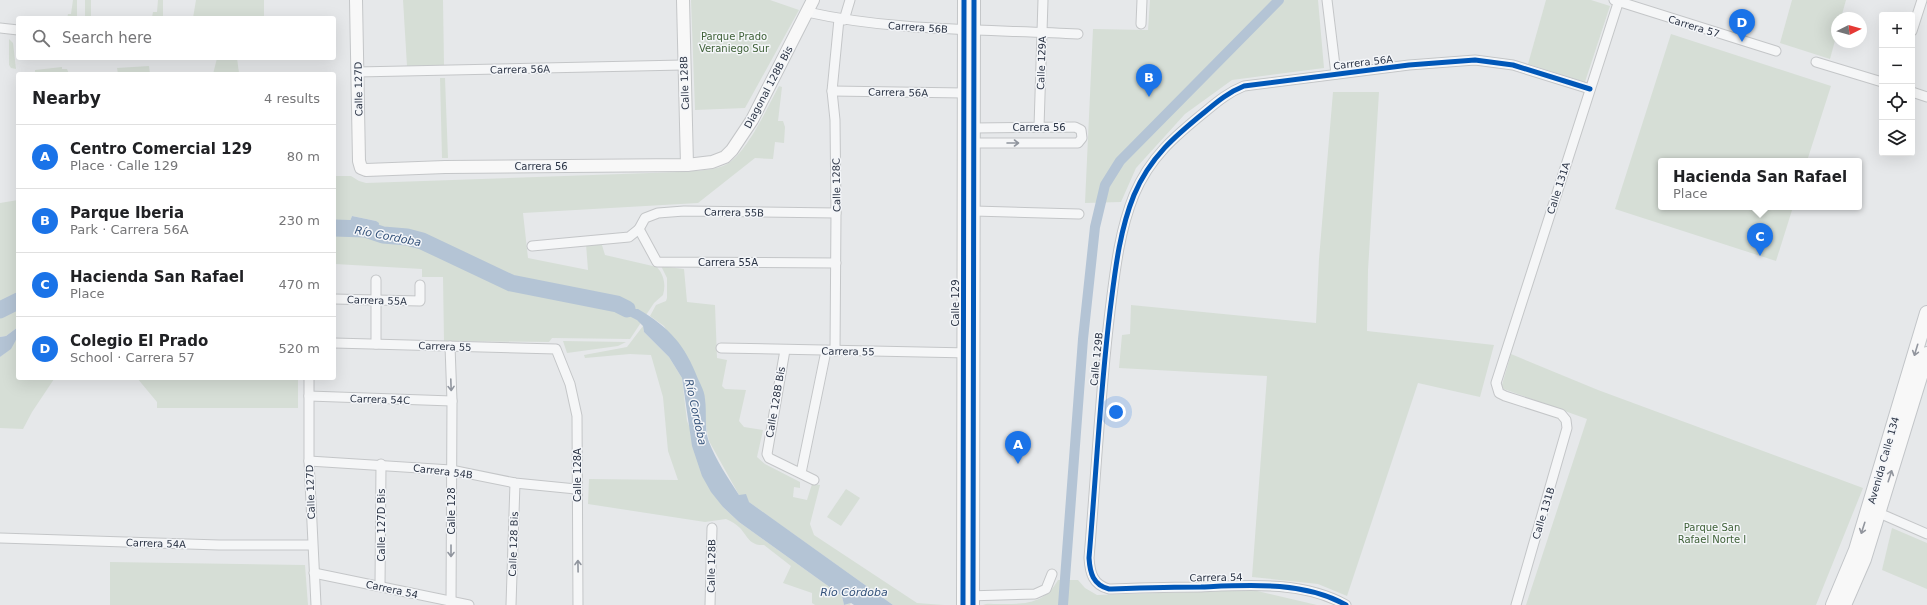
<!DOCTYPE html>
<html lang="en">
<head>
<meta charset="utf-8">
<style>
	body { margin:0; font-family:"DejaVu Sans",sans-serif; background:#f2f2f2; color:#202124 }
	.controls { position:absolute; right:12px; top:12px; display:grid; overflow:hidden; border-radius:4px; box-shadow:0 4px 16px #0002 }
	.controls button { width:36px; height:36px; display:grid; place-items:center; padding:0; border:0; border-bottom:1px solid #e0e0e0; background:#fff; color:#202124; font:20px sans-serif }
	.compass { position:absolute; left:1831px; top:12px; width:36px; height:36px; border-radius:50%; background:#fff; box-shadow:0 4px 16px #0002; rotate:84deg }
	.you { position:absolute; left:1116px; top:412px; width:14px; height:14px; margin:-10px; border:3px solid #fff; border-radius:50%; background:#1a73e8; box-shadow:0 0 0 6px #1a73e833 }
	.badge { display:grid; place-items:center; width:26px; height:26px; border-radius:50%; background:#1a73e8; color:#fff; font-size:13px; font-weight:700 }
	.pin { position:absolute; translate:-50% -33px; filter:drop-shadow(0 1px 2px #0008) }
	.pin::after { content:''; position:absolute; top:21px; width:14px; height:12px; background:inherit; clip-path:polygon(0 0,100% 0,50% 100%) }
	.popup { position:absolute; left:1658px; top:158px; width:204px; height:52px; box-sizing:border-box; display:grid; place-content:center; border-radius:4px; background:#fff; filter:drop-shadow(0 1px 3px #0005); font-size:13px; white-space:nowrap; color:#757577 }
	.popup b { font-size:15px; color:#202124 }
	.popup::after { content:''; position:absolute; left:50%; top:100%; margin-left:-8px; border:8px solid transparent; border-top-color:#fff }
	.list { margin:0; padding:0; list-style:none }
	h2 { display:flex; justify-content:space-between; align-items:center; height:52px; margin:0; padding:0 16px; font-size:17px }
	h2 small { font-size:13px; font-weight:400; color:#757577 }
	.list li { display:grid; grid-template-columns:26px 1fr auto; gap:12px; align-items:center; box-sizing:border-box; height:64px; padding:0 16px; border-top:1px solid #e0e0e0 }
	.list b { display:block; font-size:15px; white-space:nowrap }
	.list p { margin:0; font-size:13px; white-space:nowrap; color:#757577 }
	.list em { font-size:13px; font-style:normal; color:#757577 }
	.icon { flex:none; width:22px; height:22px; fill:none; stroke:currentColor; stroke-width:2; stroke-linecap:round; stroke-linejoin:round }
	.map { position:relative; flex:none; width:1927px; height:605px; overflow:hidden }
	.search { position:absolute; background:#fff; box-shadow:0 4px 16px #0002; left:16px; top:16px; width:320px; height:44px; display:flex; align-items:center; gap:10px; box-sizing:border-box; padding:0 14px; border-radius:4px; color:#757577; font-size:15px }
	.panel { position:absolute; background:#fff; box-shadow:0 4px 16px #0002; left:16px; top:72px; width:320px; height:308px; border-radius:4px }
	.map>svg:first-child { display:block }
	.green { fill:#d6ded6; fill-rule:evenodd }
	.water { fill:#b4c4d5 }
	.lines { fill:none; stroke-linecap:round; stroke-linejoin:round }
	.canal { stroke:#b4c4d5; stroke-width:10 }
	.river { stroke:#b4c4d5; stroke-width:17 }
	.street-casing { stroke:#c4c6c8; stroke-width:11 }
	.secondary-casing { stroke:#c4c6c8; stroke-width:14 }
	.primary-casing { stroke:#c2c5c8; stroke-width:16 }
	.street { stroke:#f5f6f7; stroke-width:9 }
	.secondary { stroke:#f8f8f8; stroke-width:12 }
	.primary { stroke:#f8f8f8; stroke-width:14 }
	.cycleway-casing { stroke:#f4f6f9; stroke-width:8 }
	.cycleway { stroke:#0057b8; stroke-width:5 }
	.oneway { stroke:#90959e }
	.oneway2 { stroke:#92969e }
	.labels { text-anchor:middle; stroke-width:3; stroke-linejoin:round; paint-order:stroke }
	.street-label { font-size:10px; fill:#2b3445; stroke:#f4f6f9 }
	.park-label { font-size:10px; fill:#3f6138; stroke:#f4f6f9 }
	.water-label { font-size:11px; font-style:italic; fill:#34527a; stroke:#f4f6f9 }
</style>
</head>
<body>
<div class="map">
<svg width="1927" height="605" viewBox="0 0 1927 605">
	<rect width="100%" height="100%" fill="#e6e8ea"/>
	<!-- green -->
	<g class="green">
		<path d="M73 0H77V17L67 18 68 14H71Z"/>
		<rect x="85" y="0" width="6" height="18"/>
		<path d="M158 0H163V17H152L153 12H157Z"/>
		<path d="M196 0H264V18H193Z"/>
		<path d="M403 0H443L444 65 407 66Z"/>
		<path d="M691 0H770L799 10 745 108 695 110Z"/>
		<path d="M1150 0H1318L1324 68 1232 80 1185 114 1136 168 1121 202 1085 203 1093 29 1148 30Z"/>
		<path d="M1546 0H1591L1610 6 1585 82 1528 64Z"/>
		<path d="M1792 0H1846L1841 18H1837V33L1830 59 1780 43Z"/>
		<path d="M1671 34 1831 86 1807 161H1661V207H1793L1776 261 1615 209Z"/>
		<path d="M9 39 13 43 16 69 11 68 9 65Z"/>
		<path d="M217 58H237L239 73 213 74Z"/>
		<path d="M149 66 150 74H118L117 68Z"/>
		<path d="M62 67V69H67L69 74H35V70Z"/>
		<path d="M440 78H445L448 158H442Z"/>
		<path d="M779 86 782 87 778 121H783L785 127 784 143 775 142 773 159 755 158 698 203 523 213 528 258 588 270 586 244 601 242 605 255 657 267C664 275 666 285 663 295L654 303 630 339 552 338 549 342 444 341 443 277H422V269L335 264 334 176H351L359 181 366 183 678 172C692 171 709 171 723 166 745 158 768 106 779 86ZM352 216 376 221 378 229 370 230 349 224Z"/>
		<path d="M1333 92H1379L1368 270 1367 331 1494 345 1480 397 1418 383 1347 596 1318 584 1252 577 1267 376 1119 368 1122 335 1130 334 1131 305 1316 323 1319 259Z"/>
		<path d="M18 200V327L6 336 0 337V203Z"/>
		<path d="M661 266 684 269 687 302 715 305 717 358 727 360 722 386 725 389 746 390 739 421 744 427 763 430 757 457 765 464 800 482V488L794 487 793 497 807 500 812 484 820 485 810 524 814 535 917 603 944 605H893L739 495 709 441 705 421V398L664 326 650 316 656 305 666 301 667 298V278Z"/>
		<path d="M643 326 644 332 669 357 682 378 687 421 723 507 739 522 842 596 844 605 851 603 850 605H815L812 603V593L783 583 791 566 764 545C750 546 748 537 740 528 736 524 731 521 726 519L705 522 588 504 589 479 678 480 668 451 663 397 651 355 630 354 585 358 584 355 627 347Z"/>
		<path d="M16 340H18V378H64L54 379 32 412 23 429 0 428V357L9 350Z"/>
		<path d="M563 341 626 342 618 346 567 353Z"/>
		<path d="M1511 354 1598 390 1863 488 1816 605H1526L1587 419 1501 388Z"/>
		<path d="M137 378H298V408H157V402Z"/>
		<path d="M846 489 860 498 841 526 827 517Z"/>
		<path d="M1892 528 1927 543V589L1882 570Z"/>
		<path d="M110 562 305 565 308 605H110Z"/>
		<path d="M1058 580H1078L1085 588 1097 595 1253 590 1317 605H983C986 603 993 604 998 604 1024 604 1044 605 1058 580Z"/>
	</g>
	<!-- water -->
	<g class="water">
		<path d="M352 216 376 221 379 223 378 229 370 230 349 224Z"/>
		<path d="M602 296 614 302 618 301 633 304 634 309H638C670 328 685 345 698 379 701 385 705 393 705 399 707 414 704 428 709 442 716 460 728 478 739 495L746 494 749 502 893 605H854L851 603 844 605 842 596 739 522 723 507 711 492 702 476 692 446 682 378 669 357 644 332 643 326 637 320 627 315 625 311 618 306 611 308 604 299 600 298Z"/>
		<path d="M18 327V340H16L11 349 0 357V337L6 336Z"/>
	</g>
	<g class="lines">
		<!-- canal -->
		<path class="canal" d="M1063 605 1083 339 1095 227 1105 185 1120 161 1279 0"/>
		<!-- river -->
		<g class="river">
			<path d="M334 228 365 229 383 235 407 237 422 241 511 283 617 304 627 309"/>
			<path d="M0 310 18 301"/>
		</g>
		<defs>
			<g id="street">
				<path d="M1327 0 1336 74"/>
				<path d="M1614 0 1776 51"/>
				<path d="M807 12C896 32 987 29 1078 34"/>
				<path d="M844 20 850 0"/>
				<path d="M1141 24 1142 0"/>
				<path d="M0 28 18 30"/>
				<path d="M1912 31 1922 0"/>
				<path d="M1816 62 1882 82"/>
				<path d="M357 72 683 65"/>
				<path d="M832 91 964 93"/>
				<path d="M1912 92 1927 97"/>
				<path d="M1039 127 1043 0"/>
				<path d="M974 143H1078L1082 138 1081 130 1075 127 974 128"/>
				<path d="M974 211 1079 214"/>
				<path d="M639 229 657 262 836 263"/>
				<path d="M532 246 629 237 639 229 645 218 658 213 684 211 836 213"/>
				<path d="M376 280V344"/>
				<path d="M334 299 420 301V285"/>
				<path d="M334 343 556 349 570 384 577 416 578 605"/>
				<path d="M450 346 452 401 451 605"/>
				<path d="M721 348 970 353"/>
				<path d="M785 350 767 454 769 458 814 480"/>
				<path d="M835 351 836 213 835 120 832 91 839 19"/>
				<path d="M309 378V461L316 605"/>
				<path d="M309 396 452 401"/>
				<path d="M309 461 451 470 515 483 576 489"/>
				<path d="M801 473 826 351"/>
				<path d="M1879 513 1927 534"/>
				<path d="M0 538 219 545H312"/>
				<path d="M314 573 469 605"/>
				<path d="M380 586 381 464"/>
				<path d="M967 596 1035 594 1046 589 1052 574"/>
				<path d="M511 605 515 483"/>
				<path d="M710 605 712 528"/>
				<path d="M1346 605C1303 581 1249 585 1201 587 1170 587 1140 588 1109 589 1093 585 1090 573 1089 558 1096 476 1100 393 1110 311 1115 272 1119 232 1134 195 1150 157 1175 136 1206 111 1218 101 1229 92 1244 86L1409 65 1475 60 1513 65 1590 89"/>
				<path d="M1516 605 1567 428 1566 420 1561 414 1505 396 1499 393 1496 383 1619 0"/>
			</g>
			<g id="secondary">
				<path d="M356 0 359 161 361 168 366 170 445 167 687 165 712 162 725 157 732 150 752 120 813 0"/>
				<path d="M683 0 687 165"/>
				<path d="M963 605 964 0"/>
				<path d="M973 605 974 0"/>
			</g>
			<g id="primary">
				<path d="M1833 605 1856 550 1927 313"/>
				<path d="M1844 605 1864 559 1927 354"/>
			</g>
		</defs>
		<!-- street casing -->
		<use href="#street" class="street-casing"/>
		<!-- secondary casing -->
		<use href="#secondary" class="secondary-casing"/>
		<!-- primary casing -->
		<use href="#primary" class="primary-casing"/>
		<!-- street -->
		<use href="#street" class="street"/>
		<!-- secondary -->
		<use href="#secondary" class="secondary"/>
		<!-- primary -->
		<use href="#primary" class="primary"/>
		<defs>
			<g id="cycleway">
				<path d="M963 605 964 0"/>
				<path d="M973 605 974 0"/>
				<path d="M1346 605C1303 581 1249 585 1201 587 1170 587 1140 588 1109 589 1093 585 1090 573 1089 558 1096 476 1100 393 1110 311 1115 272 1119 232 1134 195 1150 157 1175 136 1206 111 1218 101 1229 92 1244 86L1409 65 1475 60 1513 65 1590 89"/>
			</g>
		</defs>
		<!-- cycleway casing -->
		<use href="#cycleway" class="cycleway-casing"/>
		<!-- cycleway -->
		<use href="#cycleway" class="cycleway"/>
	</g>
	<!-- one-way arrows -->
	<defs><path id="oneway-shaft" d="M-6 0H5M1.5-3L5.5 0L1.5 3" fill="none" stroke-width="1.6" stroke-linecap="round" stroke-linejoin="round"/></defs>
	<g class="oneway">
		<use href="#oneway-shaft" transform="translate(1013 143)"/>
		<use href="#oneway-shaft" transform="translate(451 385) rotate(88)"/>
		<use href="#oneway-shaft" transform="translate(451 551) rotate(90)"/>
		<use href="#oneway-shaft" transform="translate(578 566) rotate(-91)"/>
	</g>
	<g class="oneway2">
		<use href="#oneway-shaft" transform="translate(1916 350) rotate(107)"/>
		<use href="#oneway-shaft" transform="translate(1890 476) rotate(-72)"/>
		<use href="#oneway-shaft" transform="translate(1863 528) rotate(108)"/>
	</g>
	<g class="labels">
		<!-- street labels -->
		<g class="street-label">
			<text transform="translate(1694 26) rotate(17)" y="4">Carrera 57</text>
			<text transform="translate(918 27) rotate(4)" y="4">Carrera 56B</text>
			<text transform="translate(1363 62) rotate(-7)" y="4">Carrera 56A</text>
			<text transform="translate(1041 63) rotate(-88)" y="4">Calle 129A</text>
			<text transform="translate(520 69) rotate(-1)" y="4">Carrera 56A</text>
			<text transform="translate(684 83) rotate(-92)" y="4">Calle 128B</text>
			<text transform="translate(768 87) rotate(-62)" y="4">Diagonal 128B Bis</text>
			<text transform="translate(358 89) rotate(-91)" y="4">Calle 127D</text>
			<text transform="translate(898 92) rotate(1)" y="4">Carrera 56A</text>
			<text x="1039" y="131">Carrera 56</text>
			<text x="541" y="170">Carrera 56</text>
			<text transform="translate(836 185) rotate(-91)" y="4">Calle 128C</text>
			<text transform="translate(1558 188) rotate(-72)" y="4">Calle 131A</text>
			<text transform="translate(734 212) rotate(1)" y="4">Carrera 55B</text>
			<text x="728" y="266">Carrera 55A</text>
			<text transform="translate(377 300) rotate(2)" y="4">Carrera 55A</text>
			<text transform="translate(955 303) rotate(-90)" y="4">Calle 129</text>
			<text transform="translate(445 346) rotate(2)" y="4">Carrera 55</text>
			<text transform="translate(848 351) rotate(1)" y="4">Carrera 55</text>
			<text transform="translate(1096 359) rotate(-84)" y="4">Calle 129B</text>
			<text transform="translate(380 399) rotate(2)" y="4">Carrera 54C</text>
			<text transform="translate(775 402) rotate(-80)" y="4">Calle 128B Bis</text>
			<text transform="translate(1883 460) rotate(-74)" y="4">Avenida Calle 134</text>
			<text transform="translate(443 471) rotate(7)" y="4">Carrera 54B</text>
			<text transform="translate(577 475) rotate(-90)" y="4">Calle 128A</text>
			<text transform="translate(310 492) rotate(-92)" y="4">Calle 127D</text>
			<text transform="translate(451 511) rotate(-90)" y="4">Calle 128</text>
			<text transform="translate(1543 513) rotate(-73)" y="4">Calle 131B</text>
			<text transform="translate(381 525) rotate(-90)" y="4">Calle 127D Bis</text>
			<text transform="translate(156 543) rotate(2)" y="4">Carrera 54A</text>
			<text transform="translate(513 544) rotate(-88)" y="4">Calle 128 Bis</text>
			<text transform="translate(711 566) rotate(-89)" y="4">Calle 128B</text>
			<text transform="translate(1216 577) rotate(-1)" y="4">Carrera 54</text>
			<text transform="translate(392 589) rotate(12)" y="4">Carrera 54</text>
		</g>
		<!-- park labels -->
		<g class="park-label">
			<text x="734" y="40">Parque Prado<tspan x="734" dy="12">Veraniego Sur</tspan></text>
			<text x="1712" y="531">Parque San<tspan x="1712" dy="12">Rafael Norte I</tspan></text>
		</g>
		<!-- water labels -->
		<g class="water-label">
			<text transform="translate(388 236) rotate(11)" y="4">Río Cordoba</text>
			<text transform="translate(696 412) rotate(78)" y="4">Río Cordoba</text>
			<text x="854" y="596">Río Córdoba</text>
		</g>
	</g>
</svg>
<div class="controls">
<button>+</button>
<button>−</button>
<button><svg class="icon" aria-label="locate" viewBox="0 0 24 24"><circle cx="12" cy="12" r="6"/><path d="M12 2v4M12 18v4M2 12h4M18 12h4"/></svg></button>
<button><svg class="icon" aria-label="layers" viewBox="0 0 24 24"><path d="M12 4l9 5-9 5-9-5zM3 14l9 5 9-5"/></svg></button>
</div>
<svg class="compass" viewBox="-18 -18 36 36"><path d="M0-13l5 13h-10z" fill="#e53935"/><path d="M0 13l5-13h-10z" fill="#757577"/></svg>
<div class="you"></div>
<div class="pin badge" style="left:1018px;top:464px">A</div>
<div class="pin badge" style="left:1149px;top:97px">B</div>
<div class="pin badge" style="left:1760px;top:256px">C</div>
<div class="popup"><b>Hacienda San Rafael</b>Place</div>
<div class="pin badge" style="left:1742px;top:42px">D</div>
<div class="search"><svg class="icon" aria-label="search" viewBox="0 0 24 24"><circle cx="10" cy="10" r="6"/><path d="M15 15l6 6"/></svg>Search here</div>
<section class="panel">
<h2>Nearby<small>4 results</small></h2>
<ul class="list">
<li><span class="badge">A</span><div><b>Centro Comercial 129</b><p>Place · Calle 129</p></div><em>80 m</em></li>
<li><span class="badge">B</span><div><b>Parque Iberia</b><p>Park · Carrera 56A</p></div><em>230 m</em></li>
<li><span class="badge">C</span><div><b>Hacienda San Rafael</b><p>Place</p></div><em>470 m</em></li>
<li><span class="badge">D</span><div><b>Colegio El Prado</b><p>School · Carrera 57</p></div><em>520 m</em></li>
</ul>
</section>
</div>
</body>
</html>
